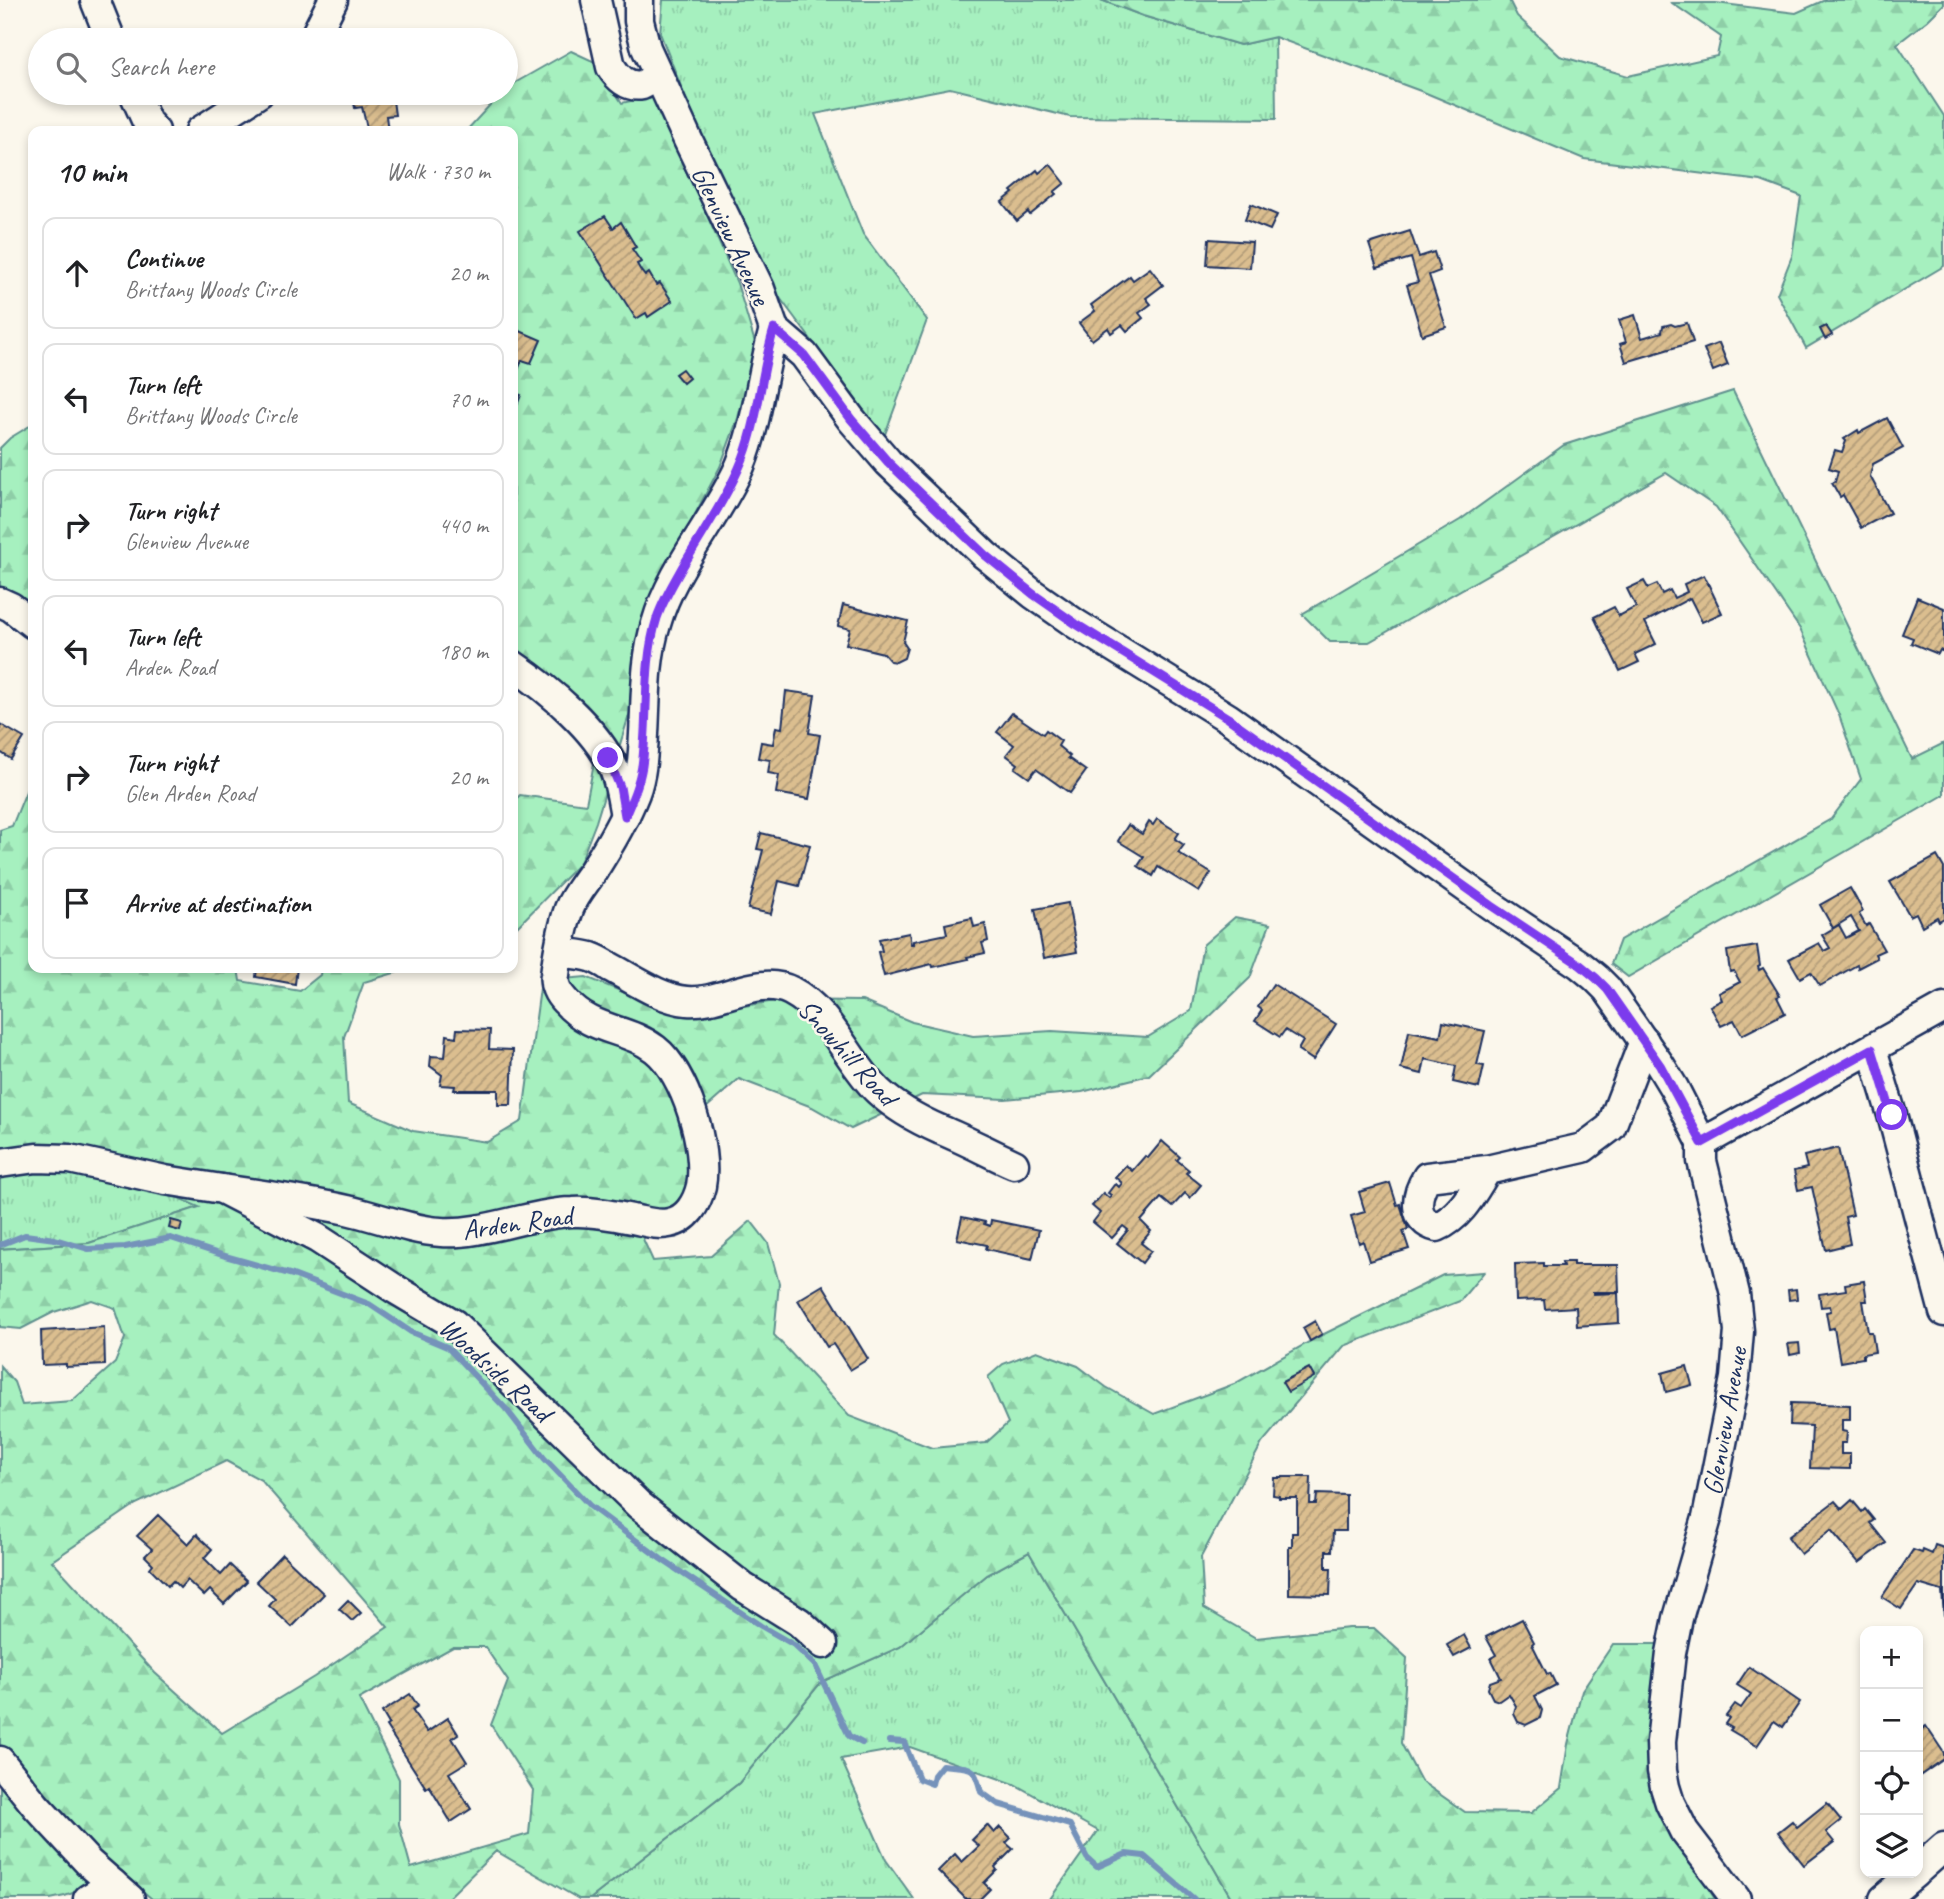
<!DOCTYPE html>
<html lang="en">
<head>
<meta charset="utf-8">
<style>
	body { margin:0; font-family:Caveat,sans-serif; background:#f2f2f2; color:#202124 }
	.controls { position:absolute; right:21px; bottom:21px; display:grid; overflow:hidden; border-radius:14px; box-shadow:0 4px 10px #0003 }
	.controls button { width:63px; height:63px; display:grid; place-items:center; padding:0; border:0; border-bottom:2px solid #e0e0e0; background:#fff; color:#202124; font:35px sans-serif }
	.stop { position:absolute; width:21px; height:21px; margin:-16px; border:5px solid #7c3aed; border-radius:50%; background:#fff }
	.stop.end { background:#7c3aed; border-color:#fff; box-shadow:0 2px 7px #0008 }
	.list { margin:0; padding:0; list-style:none }
	h2 { display:flex; justify-content:space-between; align-items:center; height:91px; margin:0; padding:0 28px; font-size:30px }
	h2 small { font-size:23px; font-weight:400; color:#757577 }
	.list li { display:grid; grid-template-columns:46px 1fr auto; gap:21px; align-items:center; box-sizing:border-box; height:112px; margin:0 14px 14px; padding:0 14px; border:2px solid #e0e0e0; border-radius:14px }
	.list b { display:block; font-size:26px; white-space:nowrap }
	.list p { margin:0; font-size:23px; white-space:nowrap; color:#757577 }
	.list em { font-size:23px; font-style:normal; color:#757577 }
	.icon { flex:none; width:38px; height:38px; fill:none; stroke:currentColor; stroke-width:2; stroke-linecap:round; stroke-linejoin:round }
	.map { position:relative; flex:none; width:1944px; height:1899px; overflow:hidden }
	.search { position:absolute; background:#fff; box-shadow:0 4px 10px #0003; left:28px; top:28px; width:490px; height:77px; display:flex; align-items:center; gap:18px; box-sizing:border-box; padding:0 24px; border-radius:38px; color:#757577; font-size:26px }
	.panel { position:absolute; background:#fff; box-shadow:0 4px 10px #0003; left:28px; top:126px; width:490px; height:847px; border-radius:14px }
	.map>svg:first-child { display:block }
	.grass { fill:url(#grass-tufts); stroke:#60908e; stroke-width:2 }
	.forest { fill:url(#forest-firs); stroke:#60908e; stroke-width:2; fill-rule:evenodd }
	.lines { fill:none; stroke-linecap:round; stroke-linejoin:round }
	.stream { stroke:#7492ba; stroke-width:6 }
	.building { fill:url(#building-hatch); stroke:#1b2f5e; stroke-width:2 }
	.minor-casing { stroke:#1b2f5e; stroke-width:33 }
	.minor { stroke:#fbf7ec; stroke-width:28 }
	.route { stroke:#7c3aed; stroke-width:9 }
	.labels { text-anchor:middle; stroke-width:5; stroke-linejoin:round; paint-order:stroke }
	.street-label { font-size:28px; fill:#1b2f5e; stroke:#fbf7ec }
</style>
</head>
<body>
<div class="map">
<svg width="1944" height="1899" viewBox="0 0 1944 1899">
	<defs>
		<pattern id="grass-tufts" width="24" height="20" patternUnits="userSpaceOnUse" patternTransform="scale(1.75)"><rect width="24" height="20" fill="#a6f0bf"/><path d="M3 7l-1-3M5 7V3M7 7l1-3M15 17l-1-3M17 17v-4M19 17l1-3" fill="none" stroke="#8ecea7"/></pattern>
		<pattern id="forest-firs" width="22" height="20" patternUnits="userSpaceOnUse" patternTransform="scale(1.75)"><rect width="22" height="20" fill="#a6f0bf"/><path d="M5 1l3.5 6h-7zM16 11l3.5 6h-7z" fill="#8ecea7"/></pattern>
		<pattern id="building-hatch" width="6" height="6" patternUnits="userSpaceOnUse" patternTransform="scale(1.75)"><rect width="6" height="6" fill="#dbbe8f"/><path d="M-1 1l2-2M0 6l6-6M5 7l2-2" fill="none" stroke="#b19b78"/></pattern>
	</defs>
	<rect width="100%" height="100%" fill="#fbf7ec"/>
	<filter id="ink" filterUnits="userSpaceOnUse"><feTurbulence type="fractalNoise" baseFrequency=".0143" numOctaves="2"/><feDisplacementMap in="SourceGraphic" scale="14" xChannelSelector="R" yChannelSelector="G"/><feConvolveMatrix kernelMatrix="1 2 1 2 8 2 1 2 1" color-interpolation-filters="sRGB"/></filter>
	<g filter="url(#ink)">
		<!-- grass -->
		<g class="grass">
			<path d="M663 0H1101L1143 16 1240 45 1275 37 1276 119 1070 117 950 88 815 114 863 234 927 320 884 437 774 290 695 122 660 33Z"/>
			<path d="M74 1151 200 1207 89 1243 0 1249V1154Z"/>
			<path d="M1029 1552 1232 1899H1050L1098 1831 1014 1784 910 1747 841 1759 886 1860 914 1899H590L739 1783 821 1682 900 1647 987 1575Z"/>
		</g>
		<!-- forest -->
		<g class="forest">
			<path d="M1101 0H1509L1517 16 1560 56 1628 76 1717 56 1721 37 1672 3H1716L1796 13 1825 0H1944V4L1928 20 1897 44 1944 116V266L1806 348 1777 294 1792 256 1801 196 1761 181 1584 159 1426 93 1275 37 1240 45 1143 16Z"/>
			<path d="M571 51 595 62 622 103 654 96 737 283 756 346 738 418 720 467 646 607 630 712 596 822 580 863 513 931V802L520 795 586 804 597 748 513 677V131H466L501 93H506V88Z"/>
			<path d="M1733 391 1912 759 1944 743V795L1628 977 1611 964 1620 940 1831 819 1861 779 1839 715 1800 629 1716 507 1666 473 1369 642H1330L1302 614 1460 520 1564 445Z"/>
			<path d="M33 424V638L0 614V448L10 438Z"/>
			<path d="M33 774V968H238L240 981 300 991 320 975 321 968H411L364 982 344 1037 348 1103 413 1131 487 1142 522 1121 541 981 586 977 682 1016 781 1000 862 1001 912 1022 973 1036 1052 1031 1148 1037 1191 1011 1203 945 1235 917 1270 924 1250 978 1149 1075 1082 1092 1005 1099 922 1095 851 1129 812 1107 739 1079 706 1108 694 1178 671 1210 643 1239 653 1261 711 1256 751 1221 768 1243 779 1283 774 1335 849 1416 932 1448 986 1443 1008 1423 988 1377 1003 1364 1037 1351 1078 1366 1106 1387 1154 1414 1234 1384 1318 1337 1443 1275 1484 1272 1460 1301 1344 1346 1262 1443 1201 1557 1204 1608 1256 1638 1349 1628H1374L1407 1658 1401 1743 1421 1781 1465 1812 1531 1813 1561 1788 1568 1744 1582 1690 1613 1644H1665L1646 1737 1659 1809 1715 1899H1232L1029 1552 987 1575 900 1647 821 1682 739 1783 590 1899H579L496 1851 447 1899H152L123 1874 65 1896 50 1899H0V1366L14 1382 22 1405 72 1401 115 1363 125 1338 115 1308 92 1300 54 1312 21 1329 0 1327V1249L89 1243 199 1207 74 1151 0 1154V830L12 826ZM226 1461 261 1480 388 1627 314 1677 222 1733 155 1673 52 1561 136 1504ZM453 1647H485L508 1681 491 1725 533 1790 529 1834 411 1868 399 1824V1779L359 1699Z"/>
		</g>
		<g class="lines">
			<!-- stream -->
			<g class="stream">
				<path d="M0 1245 25 1235 55 1239 88 1249 125 1247 171 1238 225 1256 293 1275 369 1304 411 1332 447 1347 507 1410 544 1458 590 1506 661 1559 761 1626 794 1645 815 1665 849 1736 862 1743"/>
				<path d="M889 1741 904 1742 919 1779 932 1784 934 1775 942 1765C971 1769 973 1761 981 1792L998 1804 1070 1825 1087 1858 1097 1867 1126 1854 1144 1856 1194 1899"/>
			</g>
		</g>
		<!-- building -->
		<g class="building">
			<path d="M360 93H392L395 115 386 116 388 131H344L367 128 362 107 355 108 353 97 360 96Z"/>
			<path d="M1050 164 1065 183 1054 192 1056 194 1030 215 1028 212 1017 221 1002 202 1013 193 1011 191 1037 170 1039 173Z"/>
			<path d="M1251 204 1277 215 1270 230 1245 220Z"/>
			<path d="M605 216 613 228 621 222 636 247 632 249 641 262 637 264 641 271 645 276 649 273 656 285 660 283 672 301 648 317 646 313 636 319 580 231Z"/>
			<path d="M1410 231 1419 257 1434 252 1440 271 1429 275 1446 327 1422 335 1407 285 1418 282 1411 258 1377 268 1369 244Z"/>
			<path d="M1209 239 1252 242 1250 268 1207 265Z"/>
			<path d="M1150 268 1163 285 1146 298 1151 304 1139 313 1143 318 1127 331 1122 325 1111 333 1108 328 1092 340 1079 323 1095 311 1091 305 1130 276 1133 280Z"/>
			<path d="M1635 315 1642 338 1662 332 1663 326 1671 324 1675 326 1687 323 1693 342 1626 362 1620 344 1626 342 1619 320Z"/>
			<path d="M1826 326 1832 335 1825 339 1820 329Z"/>
			<path d="M513 328 541 340 531 363 522 360 513 382Z"/>
			<path d="M1719 343 1728 365 1713 371 1704 349Z"/>
			<path d="M682 369 689 378 683 383 675 374Z"/>
			<path d="M513 392 521 395 513 415Z"/>
			<path d="M1887 418 1903 448 1873 464 1870 476 1890 513 1861 528 1843 495 1840 497 1832 483 1835 482 1838 471 1829 468 1835 450 1842 452 1846 441 1844 439 1858 430 1859 433Z"/>
			<path d="M1704 575 1722 613 1702 622 1690 598 1645 622 1656 644 1635 654 1639 662 1620 671 1594 617 1614 607 1619 616 1636 607 1627 589 1644 581 1648 588 1657 584 1662 594 1670 590 1674 598 1687 592 1684 584Z"/>
			<path d="M1917 597 1944 608V652L1940 650 1938 654 1911 643 1913 638 1902 634Z"/>
			<path d="M843 605 908 621 903 642 907 648 904 658 896 662 890 661 883 653 846 644 850 629 838 626Z"/>
			<path d="M786 691 815 695 809 733 820 735 809 799 776 793 779 775 768 773 770 760 758 758 761 742 773 744 776 727 782 728Z"/>
			<path d="M1012 713 1043 734 1046 730 1061 741 1058 746 1070 756 1068 758 1086 771 1070 793 1036 769 1029 778 1015 768 1018 764 1006 755 1014 745 997 732Z"/>
			<path d="M0 724 24 738 11 759 0 752Z"/>
			<path d="M1157 819 1179 833 1175 839 1184 845 1178 853 1211 873 1199 892 1158 867 1153 876 1138 866 1144 857 1118 841 1128 825 1142 834 1149 822 1153 825Z"/>
			<path d="M761 833 810 845 799 886 779 881 771 914 748 909 763 850 757 849Z"/>
			<path d="M1937 856 1944 868V918L1939 921 1937 917 1922 926 1916 913 1910 916 1890 882Z"/>
			<path d="M1850 888 1863 911 1859 914 1866 926 1869 924 1884 950 1875 954 1877 958 1858 968 1857 965 1820 986 1811 972 1800 978 1789 959 1819 943 1824 951 1830 948 1822 935 1839 925 1846 938 1859 931 1851 917 1833 928 1820 905Z"/>
			<path d="M1068 903 1077 952 1044 958 1035 909Z"/>
			<path d="M972 918 974 927 985 924 988 941 982 943 985 953 967 957 968 959 933 967 932 964 884 976 878 952 882 951 879 939 909 933 911 944H913V941L947 934 945 924Z"/>
			<path d="M1757 946 1760 966 1758 967 1759 970 1763 968 1780 996 1777 997 1785 1013 1742 1035 1734 1020 1721 1026 1710 1006 1722 1000 1719 993 1740 982 1734 971 1730 972 1727 951Z"/>
			<path d="M257 968H297L295 984 256 977Z"/>
			<path d="M1273 984 1336 1024 1313 1060 1298 1050 1303 1041 1285 1030 1280 1037 1255 1021 1262 1010 1258 1007Z"/>
			<path d="M1443 1022 1485 1031 1477 1065 1484 1066 1479 1088 1453 1082 1456 1066 1425 1059 1422 1074 1401 1069 1409 1031 1440 1037Z"/>
			<path d="M457 1029 490 1030 489 1049 513 1050 511 1105H498V1090H454L455 1086 440 1085 442 1075 430 1066 431 1056 445 1057 447 1035 456 1037Z"/>
			<path d="M1162 1141 1180 1157 1177 1160 1189 1170 1186 1173 1201 1185 1190 1198 1185 1193 1172 1207 1161 1198 1141 1221 1151 1231 1141 1243 1151 1251 1142 1263 1117 1243 1128 1230 1123 1226 1112 1238 1093 1222 1100 1213 1092 1206 1103 1193 1109 1198 1111 1195 1108 1193 1114 1185 1116 1184 1119 1187 1122 1183 1115 1177 1126 1165 1132 1171 1145 1156 1148 1158Z"/>
			<path d="M1838 1148 1853 1215 1845 1217 1850 1244 1826 1250 1812 1187 1798 1190 1794 1171 1807 1168 1804 1156Z"/>
			<path d="M1390 1183 1397 1205 1400 1204 1408 1229 1403 1231 1409 1249 1369 1261 1363 1241 1359 1243 1351 1216 1365 1212 1359 1192Z"/>
			<path d="M962 1217 985 1222 984 1224 990 1226 991 1220 1039 1230 1032 1259 986 1249 987 1245 957 1239Z"/>
			<path d="M171 1220 182 1223 180 1231 169 1228Z"/>
			<path d="M1562 1262H1573V1265H1618L1619 1292H1593V1294L1618 1293 1619 1323 1577 1326 1576 1307 1545 1309 1544 1300 1516 1301 1515 1264 1544 1263V1266H1563Z"/>
			<path d="M1864 1281 1867 1301H1863L1868 1332H1872L1875 1352 1863 1354V1358L1840 1362 1834 1328 1829 1329 1826 1312 1831 1311 1830 1306 1821 1307 1819 1294 1846 1290 1845 1284Z"/>
			<path d="M823 1285 868 1359 850 1370 833 1344 827 1347 798 1300Z"/>
			<path d="M1796 1289 1797 1299 1789 1300 1788 1290Z"/>
			<path d="M1315 1321 1322 1334 1310 1341 1303 1328Z"/>
			<path d="M104 1327 105 1365 66 1367V1364L42 1365 41 1331Z"/>
			<path d="M1799 1343 1800 1353 1790 1355 1788 1344Z"/>
			<path d="M1687 1366 1692 1385 1666 1392 1662 1373Z"/>
			<path d="M1309 1368 1314 1377 1288 1392 1282 1382Z"/>
			<path d="M1791 1403 1850 1405V1420H1842V1431L1847 1432 1846 1443H1841V1454H1850V1469L1810 1468 1812 1426 1790 1425Z"/>
			<path d="M1279 1477H1311L1310 1504H1316L1317 1494 1346 1495V1531H1333L1332 1551H1326V1568H1331L1330 1595 1289 1594V1547H1292V1533H1297V1498H1279V1496L1273 1495 1274 1478H1279Z"/>
			<path d="M1852 1500 1862 1512 1865 1509 1874 1520 1870 1523 1886 1543 1859 1563 1831 1530 1801 1554 1788 1537 1835 1501 1842 1509Z"/>
			<path d="M158 1515 188 1544 197 1534 198 1536 212 1549 204 1558 221 1575 230 1565 247 1581 224 1604 210 1590 204 1596 187 1580 180 1588 173 1581 168 1586 150 1568 153 1564 145 1556 152 1549 137 1536Z"/>
			<path d="M1935 1545 1944 1548V1616L1942 1591 1918 1584 1901 1609 1882 1597 1913 1550 1922 1553 1923 1550 1932 1554Z"/>
			<path d="M282 1554 324 1594 292 1627 269 1606 275 1599 256 1581Z"/>
			<path d="M348 1600 361 1613 352 1621 339 1609Z"/>
			<path d="M1522 1619 1534 1642 1532 1644 1547 1674 1550 1673 1556 1685 1535 1696 1542 1710 1540 1718 1526 1725 1518 1722 1514 1714 1516 1706 1509 1694 1499 1701 1493 1699 1488 1689 1490 1682 1501 1678 1491 1658 1496 1655 1486 1637Z"/>
			<path d="M1464 1635 1471 1648 1454 1657 1447 1645Z"/>
			<path d="M1749 1667 1800 1702 1783 1727 1774 1721 1757 1746 1730 1730 1732 1728 1725 1724 1729 1718 1726 1716 1735 1704 1741 1708 1751 1694 1737 1685Z"/>
			<path d="M410 1694 418 1706 412 1710 427 1732 448 1718 458 1734 452 1738 467 1762 449 1773 471 1809 451 1822 429 1786 426 1788 386 1726 389 1724 382 1712Z"/>
			<path d="M1926 1726 1944 1753V1759L1918 1777V1732Z"/>
			<path d="M1827 1803 1841 1820 1826 1832 1834 1842 1804 1865 1778 1832 1792 1821 1797 1827Z"/>
			<path d="M987 1825 994 1833 1000 1827 1011 1838 1006 1843 1013 1849 995 1867 997 1870 984 1883 990 1889 980 1899H966L938 1871 955 1854 962 1862 979 1846 972 1840Z"/>
		</g>
		<g class="lines">
			<defs>
				<g id="minor">
					<path d="M95 0 111 40"/>
					<path d="M596 0 611 67C617 77 628 88 642 85 647 83 653 78 658 76"/>
					<path d="M639 0V21L646 48 688 140 760 289 774 329 804 355 851 419 888 462 985 555 1033 594 1076 624 1228 718 1492 906 1579 964 1596 978 1607 989 1628 1019 1660 1065 1674 1088 1702 1143V1161L1735 1294 1739 1331 1735 1378 1707 1518 1678 1618 1671 1653 1661 1742 1662 1771 1665 1787 1670 1803 1684 1831 1736 1899"/>
					<path d="M313 40 333 0"/>
					<path d="M134 93 147 122 155 131"/>
					<path d="M200 131 259 93"/>
					<path d="M0 602 11 607 33 624"/>
					<path d="M513 665C548 689 597 729 614 769 620 784 622 800 625 816"/>
					<path d="M559 952C569 954 581 954 591 957 597 959 604 963 610 967 633 979 661 999 687 1001 722 1004 758 974 791 991 831 1012 847 1061 878 1091 897 1109 918 1120 941 1130 966 1140 989 1153 1014 1164"/>
					<path d="M1872 1049 1892 1115 1944 1312"/>
					<path d="M1702 1143 1944 1008"/>
					<path d="M0 1163 36 1158 70 1159 165 1180 222 1189 317 1238 395 1289 454 1324 639 1505 743 1587 799 1622 823 1644"/>
					<path d="M1487 1170C1473 1192 1462 1216 1437 1227 1412 1221 1415 1196 1427 1177L1487 1170 1583 1148 1611 1127 1644 1041"/>
					<path d="M222 1189C264 1195 306 1201 347 1210 378 1217 410 1230 441 1232 484 1235 529 1213 573 1212 593 1211 613 1215 632 1219 644 1221 657 1226 669 1223 687 1220 697 1203 701 1186 708 1149 686 1073 655 1049 626 1027 592 1032 565 1001 558 994 553 984 555 975 557 956 563 926 569 909 574 896 585 883 593 871 609 846 624 821 635 793 642 774 643 754 644 734 646 697 645 659 656 624 672 567 716 520 740 466 758 422 761 375 774 329"/>
					<path d="M0 1761 36 1806 89 1863 130 1899"/>
					<path d="M1918 1870 1944 1847"/>
					<path d="M88 1899 113 1884"/>
					<path d="M1884 1899 1915 1873"/>
				</g>
			</defs>
			<!-- minor casing -->
			<use href="#minor" class="minor-casing"/>
			<!-- minor -->
			<use href="#minor" class="minor"/>
		</g>
	</g>
	<g class="lines" filter="url(#ink)">
		<!-- route -->
		<path class="route" d="M608 758 620 787 625 816C632 800 639 784 642 766 649 716 642 666 657 618 663 600 674 582 683 566 702 534 724 502 739 468 759 424 760 375 774 329L804 355 851 419 888 462 985 555 1033 594 1076 624 1228 718 1492 906 1579 964 1596 978 1607 989 1660 1065 1702 1143 1872 1049 1892 1115"/>
	</g>
	<g class="labels">
		<!-- street labels -->
		<g class="street-label">
			<text transform="translate(732 235) rotate(65)" y="10">Glenview Avenue</text>
			<text transform="translate(848 1052) rotate(48)" y="10">Snowhill Road</text>
			<text transform="translate(517 1222) rotate(-8)" y="10">Arden Road</text>
			<text transform="translate(496 1369) rotate(42)" y="10">Woodside Road</text>
			<text transform="translate(1724 1421) rotate(-80)" y="10">Glenview Avenue</text>
		</g>
	</g>
</svg>
<div class="controls">
<button>+</button>
<button>−</button>
<button><svg class="icon" aria-label="locate" viewBox="0 0 24 24"><circle cx="12" cy="12" r="6"/><path d="M12 2v4M12 18v4M2 12h4M18 12h4"/></svg></button>
<button><svg class="icon" aria-label="layers" viewBox="0 0 24 24"><path d="M12 4l9 5-9 5-9-5zM3 14l9 5 9-5"/></svg></button>
</div>
<div class="stop" style="left:1892px;top:1115px"></div>
<div class="stop end" style="left:608px;top:758px"></div>
<div class="search"><svg class="icon" aria-label="search" viewBox="0 0 24 24"><circle cx="10" cy="10" r="6"/><path d="M15 15l6 6"/></svg>Search here</div>
<section class="panel">
<h2>10 min<small>Walk · 730 m</small></h2>
<ul class="list">
<li><svg class="icon" aria-label="ahead" viewBox="0 0 24 24"><path d="M12 20V5M6 11l6-6 6 6"/></svg><div><b>Continue</b><p>Brittany Woods Circle</p></div><em>20 m</em></li>
<li><svg class="icon" aria-label="left" viewBox="0 0 24 24"><path d="M17 20v-9H6M10 6l-5 5 5 5"/></svg><div><b>Turn left</b><p>Brittany Woods Circle</p></div><em>70 m</em></li>
<li><svg class="icon" aria-label="right" viewBox="0 0 24 24"><path d="M7 20v-9h11M14 6l5 5-5 5"/></svg><div><b>Turn right</b><p>Glenview Avenue</p></div><em>440 m</em></li>
<li><svg class="icon" aria-label="left" viewBox="0 0 24 24"><path d="M17 20v-9H6M10 6l-5 5 5 5"/></svg><div><b>Turn left</b><p>Arden Road</p></div><em>180 m</em></li>
<li><svg class="icon" aria-label="right" viewBox="0 0 24 24"><path d="M7 20v-9h11M14 6l5 5-5 5"/></svg><div><b>Turn right</b><p>Glen Arden Road</p></div><em>20 m</em></li>
<li><svg class="icon" aria-label="arrive" viewBox="0 0 24 24"><path d="M6 21V4h12l-3 4 3 4H6"/></svg><div><b>Arrive at destination</b></div></li>
</ul>
</section>
</div>
</body>
</html>
